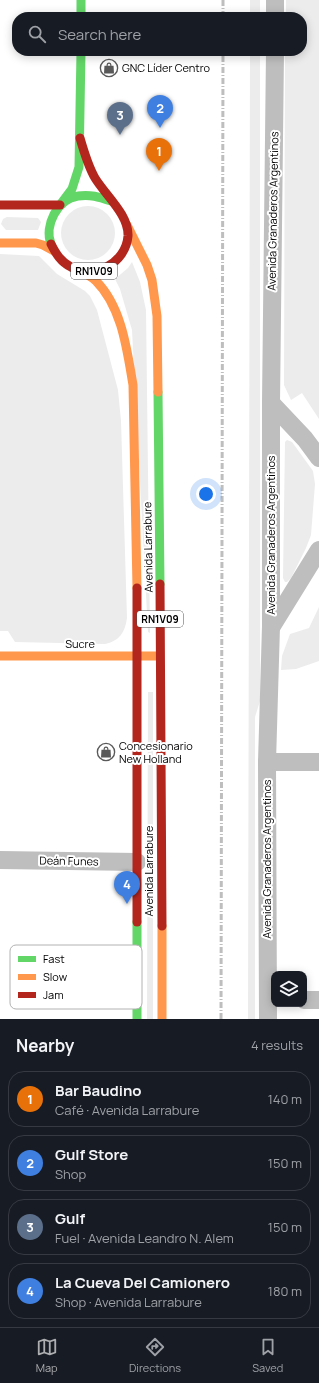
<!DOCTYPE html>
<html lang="en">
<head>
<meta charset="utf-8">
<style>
	body { margin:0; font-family:Manrope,sans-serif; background:#20242c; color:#f1f3f6 }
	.controls { position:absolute; right:12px; bottom:12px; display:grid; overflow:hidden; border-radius:8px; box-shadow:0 2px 10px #0003 }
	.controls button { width:36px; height:36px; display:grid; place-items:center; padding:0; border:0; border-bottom:1px solid #363941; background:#171b24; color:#f1f3f6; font:20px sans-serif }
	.you { position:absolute; left:206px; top:494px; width:14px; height:14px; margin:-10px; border:3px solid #fff; border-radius:50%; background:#1a73e8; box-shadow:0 0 0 6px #1a73e833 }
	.badge { display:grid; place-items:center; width:26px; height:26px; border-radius:50%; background:#adaeaf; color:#fff; font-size:13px; font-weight:700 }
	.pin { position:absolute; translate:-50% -33px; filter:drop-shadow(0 1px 2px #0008) }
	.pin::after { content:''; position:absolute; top:21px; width:14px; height:12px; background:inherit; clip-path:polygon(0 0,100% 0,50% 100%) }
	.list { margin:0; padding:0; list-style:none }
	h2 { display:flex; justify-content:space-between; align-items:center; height:52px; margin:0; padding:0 16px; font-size:17px }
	h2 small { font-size:13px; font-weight:400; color:#9ea1a6 }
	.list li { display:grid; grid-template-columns:26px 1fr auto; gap:12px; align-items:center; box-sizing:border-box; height:56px; margin:0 8px 8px; padding:0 8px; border:1px solid #363941; border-radius:16px }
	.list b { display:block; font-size:15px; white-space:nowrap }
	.list p { margin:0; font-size:13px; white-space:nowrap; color:#9ea1a6 }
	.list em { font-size:13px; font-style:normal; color:#9ea1a6 }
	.icon { flex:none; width:22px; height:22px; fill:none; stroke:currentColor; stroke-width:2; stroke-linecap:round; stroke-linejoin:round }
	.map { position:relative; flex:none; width:319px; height:1019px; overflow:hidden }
	.search { position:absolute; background:#171b24; box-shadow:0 2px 10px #0003; left:12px; right:12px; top:12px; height:44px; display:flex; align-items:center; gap:10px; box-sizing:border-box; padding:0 14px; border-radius:16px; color:#9ea1a6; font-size:15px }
	.sheet { height:308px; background:#171b24 }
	nav { display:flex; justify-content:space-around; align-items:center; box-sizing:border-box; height:56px; border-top:1px solid #363941; background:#171b24; font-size:11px; color:#9ea1a6 }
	nav a { display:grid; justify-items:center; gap:2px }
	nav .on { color:#adaeaf }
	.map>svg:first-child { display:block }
	.green { fill:#ececec }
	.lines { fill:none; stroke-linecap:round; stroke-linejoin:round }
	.street { stroke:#bebebe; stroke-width:18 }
	.fast { stroke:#63d668; stroke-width:9 }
	.slow { stroke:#ff974d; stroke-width:9 }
	.jam { stroke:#b3261e; stroke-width:9 }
	.rail { stroke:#bebebe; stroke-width:3; stroke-dasharray:6 2 1 2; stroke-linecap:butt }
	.labels { text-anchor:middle; stroke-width:4; stroke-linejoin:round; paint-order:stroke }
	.shield { fill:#fff; stroke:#4c4c4c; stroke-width:1 }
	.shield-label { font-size:10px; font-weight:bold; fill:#000 }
	.poi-label { font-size:11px; fill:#000; stroke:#fff; text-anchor:start }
	.street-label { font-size:11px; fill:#000; stroke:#fff }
	.key { fill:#fff; stroke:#b2b2b2; stroke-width:1 }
	.key-label { font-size:11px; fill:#000 }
</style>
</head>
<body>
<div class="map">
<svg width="319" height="1019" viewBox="0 0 319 1019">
	<rect width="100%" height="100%" fill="#fff"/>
	<!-- green -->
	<g class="green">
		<rect x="250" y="0" width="10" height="17"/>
		<path d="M286 0H319V419L302 393 291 400 284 385 285 51H302V17H286Z"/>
		<path d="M250 51H260V701L255 717V1019H248Z"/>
		<circle cx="88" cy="233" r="27"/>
		<path d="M7 217 38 218 41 222 38 230H6L1 224 3 219Z"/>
		<path d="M0 254 39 256 57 274 85 291 90 296 97 310 118 390 121 421 127 618C125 633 119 641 105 644L15 642 8 631H0Z"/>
		<path d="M132 262 140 282 146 310 150 633 148 632 132 330 120 289 115 279 128 268Z"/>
		<path d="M287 440 292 442 313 471 315 484 311 535 306 548 291 578 287 582H285L283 578 285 442Z"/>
		<path d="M319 607V661L296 669 281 670 282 656 290 634 309 628Z"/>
		<path d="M148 692H153V1019H147Z"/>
	</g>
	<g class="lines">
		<!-- street -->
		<g class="street">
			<path d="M275 17V0"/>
			<path d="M271 403 305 439 319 458"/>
			<path d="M272 626 319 550"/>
			<path d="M267 762H319"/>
			<path d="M0 860 137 862"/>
			<path d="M304 1000H319"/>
			<path d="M268 1019 267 762 271 626V403L275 51"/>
		</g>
		<!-- fast -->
		<g class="fast">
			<path d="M81 0V17"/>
			<path d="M60 205 72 189 79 167 81 51"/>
			<path d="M51 244C44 226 57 199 78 196 90 194 99 197 111 201"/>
			<path d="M158 392 160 584"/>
			<path d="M137 1019V922"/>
		</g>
		<!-- slow -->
		<g class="slow">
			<path d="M127 225 147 265 152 280 157 316 158 392"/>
			<path d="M0 243H36L43 245 54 251"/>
			<path d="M83 272C87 275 92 277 96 281 122 307 127 350 133 385L137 588"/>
			<path d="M0 656H158"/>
			<path d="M162 926V1019"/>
		</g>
		<!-- jam -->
		<g class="jam">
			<path d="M0 205H60"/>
			<path d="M51 244C56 254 61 262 71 267 94 280 126 263 128 236 129 215 106 196 95 178 88 166 84 152 80 138"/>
			<path d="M160 584 162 926"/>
			<path d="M137 588V922"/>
		</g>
		<!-- rail -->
		<g class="rail">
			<path d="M223 17V0"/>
			<path d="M221 1019 223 51"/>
		</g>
	</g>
	<!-- icons -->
	<defs>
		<symbol id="shop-ring" viewBox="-11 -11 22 22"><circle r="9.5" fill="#fff" stroke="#595959" stroke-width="1.5"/><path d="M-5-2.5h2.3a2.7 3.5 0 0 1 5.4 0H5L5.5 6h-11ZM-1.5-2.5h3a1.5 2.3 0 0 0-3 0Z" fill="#595959"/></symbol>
	</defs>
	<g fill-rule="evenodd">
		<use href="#shop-ring" x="99" y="58" width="20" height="20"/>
		<use href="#shop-ring" x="96" y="742" width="20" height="20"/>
	</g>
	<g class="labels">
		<!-- shield labels -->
		<g class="shield">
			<rect x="71" y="263" width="46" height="16" rx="3"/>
			<rect x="137" y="611" width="46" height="16" rx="3"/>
		</g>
		<g class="shield-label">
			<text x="94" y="275">RN1V09</text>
			<text x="160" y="623">RN1V09</text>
		</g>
		<!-- poi labels -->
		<g class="poi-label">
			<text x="122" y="72">GNC Líder Centro</text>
			<text x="119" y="750">Concesionario<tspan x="119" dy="13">New Holland</tspan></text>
		</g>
		<!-- street labels -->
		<g class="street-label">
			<text transform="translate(273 211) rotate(-89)" y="4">Avenida Granaderos Argentinos</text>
			<text transform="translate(271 535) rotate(-90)" y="4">Avenida Granaderos Argentinos</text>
			<text transform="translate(148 547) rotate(-91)" y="4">Avenida Larrabure</text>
			<text x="80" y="648">Sucre</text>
			<text transform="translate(267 859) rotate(-90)" y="4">Avenida Granaderos Argentinos</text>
			<text transform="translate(69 861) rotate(1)" y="4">Deán Funes</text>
			<text transform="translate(149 871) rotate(-90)" y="4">Avenida Larrabure</text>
		</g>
	</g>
	<!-- legend -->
	<rect x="10" y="945" width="132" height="64" rx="6" class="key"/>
	<rect x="18" y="956" width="18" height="6" fill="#63d668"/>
	<rect x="18" y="974" width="18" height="6" fill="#ff974d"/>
	<rect x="18" y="992" width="18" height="6" fill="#b3261e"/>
	<g class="key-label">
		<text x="43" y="963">Fast</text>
		<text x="43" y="981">Slow</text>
		<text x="43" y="999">Jam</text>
	</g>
</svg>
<div class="controls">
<button><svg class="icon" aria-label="layers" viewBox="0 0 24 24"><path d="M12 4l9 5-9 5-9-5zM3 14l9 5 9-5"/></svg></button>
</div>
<div class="you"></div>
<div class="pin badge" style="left:159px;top:171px;background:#e8710a">1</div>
<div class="pin badge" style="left:160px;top:128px;background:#3f7fe0">2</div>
<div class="pin badge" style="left:120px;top:135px;background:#5c6f8a">3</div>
<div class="pin badge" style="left:127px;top:904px;background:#3f7fe0">4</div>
<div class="search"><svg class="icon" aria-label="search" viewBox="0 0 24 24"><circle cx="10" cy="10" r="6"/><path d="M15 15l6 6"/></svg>Search here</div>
</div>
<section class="sheet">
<h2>Nearby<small>4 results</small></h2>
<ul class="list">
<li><span class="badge" style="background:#e8710a">1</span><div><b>Bar Baudino</b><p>Café · Avenida Larrabure</p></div><em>140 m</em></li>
<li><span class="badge" style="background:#3f7fe0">2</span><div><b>Gulf Store</b><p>Shop</p></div><em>150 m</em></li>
<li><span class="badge" style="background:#5c6f8a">3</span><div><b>Gulf</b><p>Fuel · Avenida Leandro N. Alem</p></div><em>150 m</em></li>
<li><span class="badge" style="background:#3f7fe0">4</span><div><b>La Cueva Del Camionero</b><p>Shop · Avenida Larrabure</p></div><em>180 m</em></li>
</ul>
</section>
<nav>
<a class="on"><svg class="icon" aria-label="map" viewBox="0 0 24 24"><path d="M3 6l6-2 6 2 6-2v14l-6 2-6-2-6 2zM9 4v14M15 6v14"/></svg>Map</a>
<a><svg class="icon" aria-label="directions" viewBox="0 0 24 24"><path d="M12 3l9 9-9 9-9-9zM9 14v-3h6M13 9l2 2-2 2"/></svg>Directions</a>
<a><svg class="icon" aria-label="saved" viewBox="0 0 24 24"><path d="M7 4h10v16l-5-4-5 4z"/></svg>Saved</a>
</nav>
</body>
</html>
